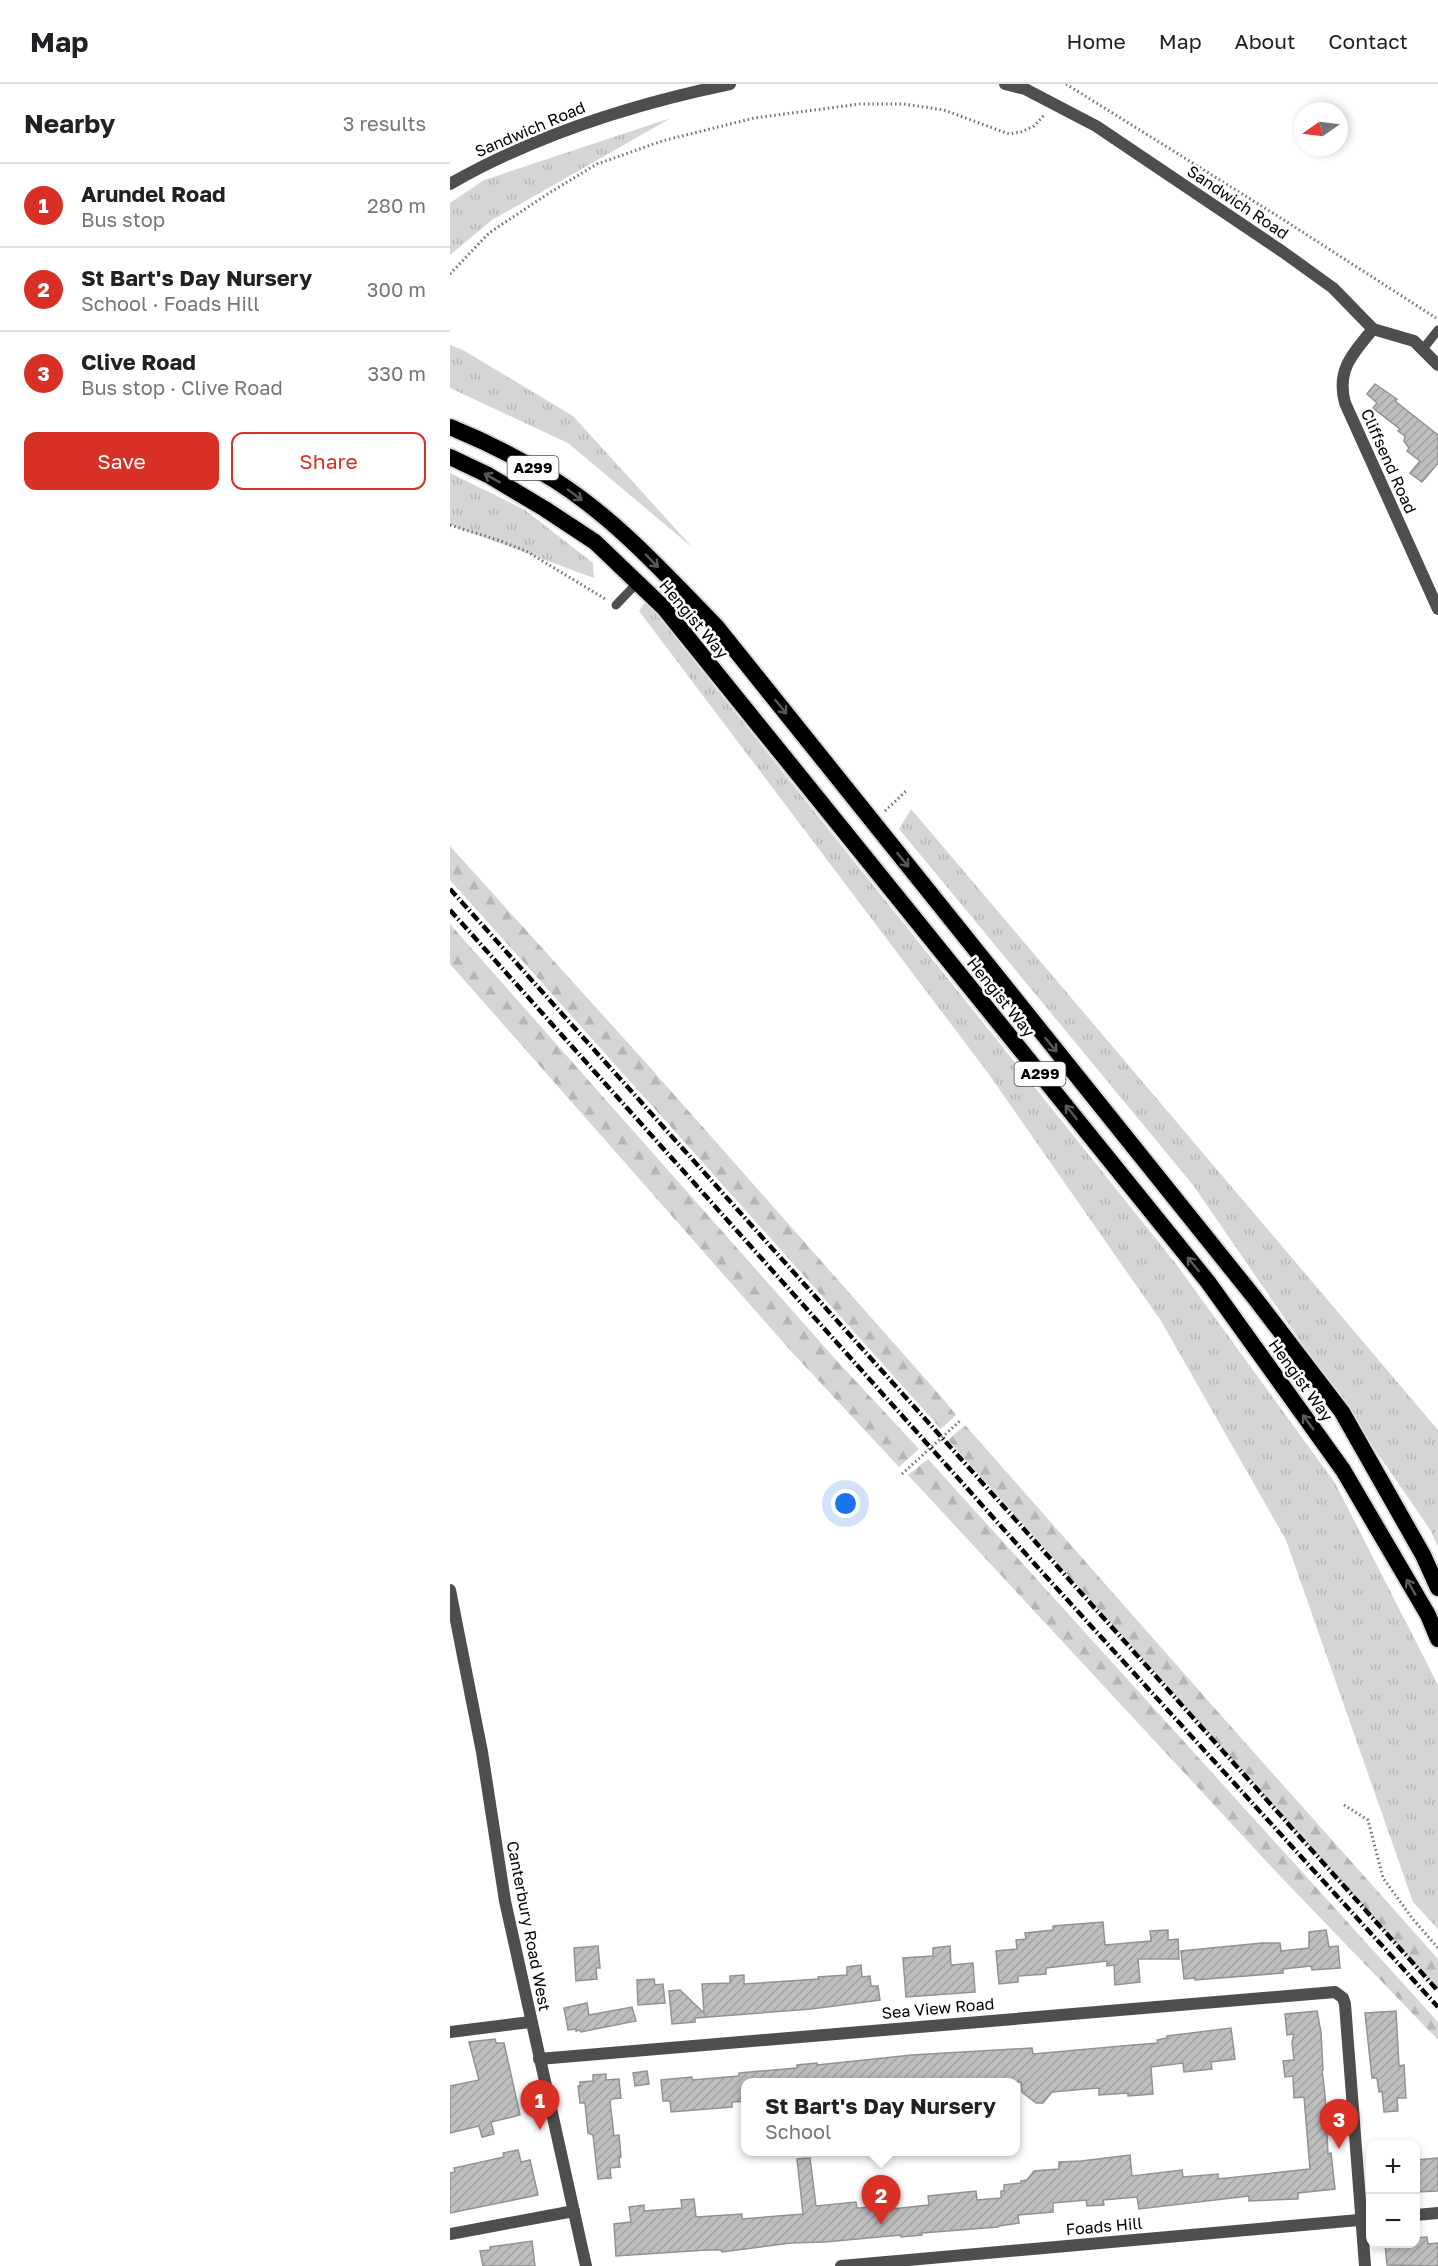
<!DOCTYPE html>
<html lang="en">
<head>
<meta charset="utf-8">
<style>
	body { margin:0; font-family:"Golos Text",sans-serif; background:#f2f2f2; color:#202124 }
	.controls { position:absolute; right:18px; bottom:18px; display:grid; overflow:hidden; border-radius:12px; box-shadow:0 3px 9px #0003 }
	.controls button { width:54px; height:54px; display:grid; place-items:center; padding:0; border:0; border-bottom:2px solid #e0e0e0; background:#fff; color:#202124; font:30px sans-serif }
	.compass { position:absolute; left:844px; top:18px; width:54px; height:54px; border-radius:50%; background:#fff; box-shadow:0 3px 9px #0003; rotate:256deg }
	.you { position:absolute; left:396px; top:1420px; width:21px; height:21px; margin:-15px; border:4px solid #fff; border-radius:50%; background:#1a73e8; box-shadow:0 0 0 9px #1a73e833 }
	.badge { display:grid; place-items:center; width:39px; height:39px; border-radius:50%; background:#d93025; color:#fff; font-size:20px; font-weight:700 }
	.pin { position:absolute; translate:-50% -50px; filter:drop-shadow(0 2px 3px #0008) }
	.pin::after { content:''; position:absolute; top:32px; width:21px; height:18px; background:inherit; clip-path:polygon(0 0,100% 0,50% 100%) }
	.popup { position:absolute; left:291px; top:1994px; width:279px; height:78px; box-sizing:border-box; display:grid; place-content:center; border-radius:12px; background:#fff; filter:drop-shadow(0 2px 4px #0005); font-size:20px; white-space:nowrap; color:#757577 }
	.popup b { font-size:22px; color:#202124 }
	.popup::after { content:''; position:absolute; left:50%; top:100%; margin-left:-12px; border:12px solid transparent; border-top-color:#fff }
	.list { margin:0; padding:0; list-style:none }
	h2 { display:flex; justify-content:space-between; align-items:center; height:78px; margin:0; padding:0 24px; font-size:26px }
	h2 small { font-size:20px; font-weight:400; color:#757577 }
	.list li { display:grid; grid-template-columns:39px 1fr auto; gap:18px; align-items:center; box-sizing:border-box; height:84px; padding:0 24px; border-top:2px solid #e0e0e0 }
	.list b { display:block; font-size:22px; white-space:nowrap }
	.list p { margin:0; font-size:20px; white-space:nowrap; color:#757577 }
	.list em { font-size:20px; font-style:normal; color:#757577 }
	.actions { display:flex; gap:12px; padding:18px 24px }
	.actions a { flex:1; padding:14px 0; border:2px solid #d93025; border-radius:12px; text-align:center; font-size:21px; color:#d93025 }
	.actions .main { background:#d93025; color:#fff }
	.map { position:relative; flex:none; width:988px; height:2182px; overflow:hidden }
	header { display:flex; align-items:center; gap:36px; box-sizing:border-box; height:84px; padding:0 30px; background:#fff; border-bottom:2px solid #e0e0e0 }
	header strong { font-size:28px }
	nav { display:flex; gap:33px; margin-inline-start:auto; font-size:21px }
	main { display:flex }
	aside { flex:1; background:#fff }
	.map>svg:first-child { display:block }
	.grass { fill:url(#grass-tufts) }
	.forest { fill:url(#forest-firs) }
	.building { fill:url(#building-hatch); stroke:#929292; stroke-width:1.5 }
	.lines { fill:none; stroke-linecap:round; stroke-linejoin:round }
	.trunk-casing { stroke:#dbdbdb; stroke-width:20 }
	.path { stroke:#707070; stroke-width:3; stroke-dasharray:1.5 3; stroke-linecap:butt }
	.service { stroke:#4e4e4e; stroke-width:9 }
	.minor { stroke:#4e4e4e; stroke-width:12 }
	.tertiary { stroke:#4e4e4e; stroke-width:12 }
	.trunk { stroke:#000; stroke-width:16 }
	.rail { stroke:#000; stroke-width:4.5; stroke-dasharray:9 3 1.5 3; stroke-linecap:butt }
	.path-bridge { stroke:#707070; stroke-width:3; stroke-dasharray:1.5 3; stroke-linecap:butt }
	.oneway { stroke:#595959 }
	.labels { text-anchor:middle; stroke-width:5; stroke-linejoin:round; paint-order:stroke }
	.shield { fill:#fff; stroke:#4c4c4c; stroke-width:1.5 }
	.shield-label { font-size:15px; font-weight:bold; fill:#000 }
	.street-label { font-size:16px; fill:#000; stroke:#fff }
</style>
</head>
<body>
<header>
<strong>Map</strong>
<nav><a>Home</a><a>Map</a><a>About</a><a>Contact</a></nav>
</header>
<main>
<aside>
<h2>Nearby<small>3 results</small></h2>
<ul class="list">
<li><span class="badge">1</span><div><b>Arundel Road</b><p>Bus stop</p></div><em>280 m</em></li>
<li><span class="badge">2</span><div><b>St Bart's Day Nursery</b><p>School · Foads Hill</p></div><em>300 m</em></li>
<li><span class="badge">3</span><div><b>Clive Road</b><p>Bus stop · Clive Road</p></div><em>330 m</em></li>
</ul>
<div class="actions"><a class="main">Save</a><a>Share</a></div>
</aside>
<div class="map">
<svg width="988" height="2182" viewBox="0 0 988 2182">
	<defs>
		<pattern id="grass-tufts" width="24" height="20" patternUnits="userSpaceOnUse" patternTransform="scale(1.5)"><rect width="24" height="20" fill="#d5d5d5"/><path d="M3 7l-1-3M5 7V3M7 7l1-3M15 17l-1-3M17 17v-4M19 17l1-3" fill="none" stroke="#b5b5b5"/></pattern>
		<pattern id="forest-firs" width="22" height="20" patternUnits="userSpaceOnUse" patternTransform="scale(1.5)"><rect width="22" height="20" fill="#d5d5d5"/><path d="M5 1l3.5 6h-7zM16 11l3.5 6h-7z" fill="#b5b5b5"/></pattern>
		<pattern id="building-hatch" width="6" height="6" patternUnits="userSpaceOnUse" patternTransform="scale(1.5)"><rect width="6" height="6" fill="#bebebe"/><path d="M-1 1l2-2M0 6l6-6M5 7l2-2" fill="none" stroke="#a2a2a2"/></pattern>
	</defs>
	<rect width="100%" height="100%" fill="#fff"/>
	<!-- grass -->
	<g class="grass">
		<path d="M221 34 42 136 0 171V119L34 96Z"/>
		<path d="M0 261 13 266 123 332 243 464 118 359 0 304Z"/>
		<path d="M0 389 75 426 143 479 144 494 0 441Z"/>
		<path d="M196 517 726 1180 885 1399 988 1601V1845L963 1818 836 1456 711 1237 538 989 189 527Z"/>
		<path d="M461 725 988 1346V1463L981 1447 743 1101 449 745Z"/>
	</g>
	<!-- forest -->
	<g class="forest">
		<path d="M0 762 197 980 495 1317 506 1331 491 1345 0 796Z"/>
		<path d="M0 840 387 1277 469 1365 449 1383 339 1265 0 880Z"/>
		<path d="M515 1341 768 1628 988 1875V1907L498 1356Z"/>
		<path d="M478 1375 988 1938V1956L830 1792 458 1391Z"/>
	</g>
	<!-- building -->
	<g class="building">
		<path d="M925 300 947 315 945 317 988 351V379L972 398 960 389 970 377 957 367 959 364 954 357 955 352 948 347 950 345 923 324 927 319 917 310Z"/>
		<path d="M653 1838 655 1861 701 1857 700 1847 718 1846V1856L728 1855 729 1875H688L690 1898 665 1901 664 1881 657 1882V1877L596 1884V1890L568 1892V1898L549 1900 546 1867 567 1865 566 1856 576 1855 575 1849 603 1846V1842Z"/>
		<path d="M876 1846 879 1863 888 1862 890 1884 862 1886 861 1882 833 1885V1889L745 1896V1894L734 1895 731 1867 812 1859H830L831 1867 859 1864V1848Z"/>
		<path d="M148 1862 150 1884H146L147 1895 126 1897 124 1864Z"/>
		<path d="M500 1862 501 1881 523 1879 525 1908 456 1913 453 1874 483 1872V1864Z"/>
		<path d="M411 1881 412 1893 420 1892 421 1902H428L430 1916 361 1925 245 1934V1938L222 1940 219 1907 230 1906 254 1929 252 1900 280 1899V1892L294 1891V1900L369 1895 368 1893 397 1891V1883Z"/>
		<path d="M204 1895 205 1901 213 1900 215 1919 188 1921 187 1896Z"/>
		<path d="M137 1919 139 1931 182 1923 186 1937 131 1948 130 1946 126 1947V1945L118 1946 114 1924Z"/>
		<path d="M867 1927 871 1948 873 1986H872L875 2011 878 2070 881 2069 885 2105 848 2109V2115H846L799 2117V2112L689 2125 687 2113 653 2116 654 2121 637 2122 636 2116 603 2119V2128L568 2131 569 2139 549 2142 548 2143 472 2149V2151L451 2153V2151L375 2158 341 2159 272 2168 271 2166H257L166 2172 164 2140 181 2138 179 2123 194 2121V2127L232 2124 231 2116 244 2115 246 2133 292 2130V2135L353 2130 347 2075 360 2074 366 2122 406 2118 407 2124 442 2122V2125L479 2121 478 2112 526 2107 527 2116 551 2114V2107H554V2101L571 2099V2097L577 2096 584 2087 609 2085V2078L631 2077 680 2071 682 2092 732 2086 733 2093 768 2090V2095L860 2085 854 2013 844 2014 843 1992 835 1993 833 1977 844 1976 842 1958 844 1950 837 1951 835 1930Z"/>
		<path d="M946 1927 949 1982 954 1981 956 2014H947L948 2027 934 2028 932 2007 929 2008 927 1994H922L915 1929Z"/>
		<path d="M781 1944 785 1975 761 1978 762 1985 734 1988 733 1979 701 1983 703 2010 678 2012V2009L649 2011V2004L635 2005 602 2008 593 2019H586L572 2008 571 1998H296V2017L282 2018V2023L221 2028 220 2017H213L211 1996 242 1993V1996L289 1992V1989L347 1984V1981L367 1979V1981L462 1971 582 1964 583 1970 683 1961 708 1959 707 1956 717 1954V1952Z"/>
		<path d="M45 1955 46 1959H54L70 2031 41 2038 44 2050 32 2053 29 2042 0 2049V2002L29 1996 19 1958Z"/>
		<path d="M197 1987 199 2000 185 2002 183 1989Z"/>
		<path d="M156 1990V1996L169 1995 171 2014 162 2015 160 2017 164 2052 169 2051 171 2073 169 2074 170 2083 160 2084 161 2094 148 2095 143 2051 138 2049 135 2019H130L128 2002H130V1998L143 1997V1991Z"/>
		<path d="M68 2066 71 2078 80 2076 88 2111 0 2129V2089L5 2088 4 2084 54 2073 53 2069Z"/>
		<path d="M988 2074V2107L966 2108V2076Z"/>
		<path d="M977 2153 978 2160 988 2159V2182L937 2181 935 2160H966V2154Z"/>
		<path d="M82 2157 85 2182H33L30 2167 40 2166V2163Z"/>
	</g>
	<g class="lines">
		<defs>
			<g id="trunk">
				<path d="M0 343C37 358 72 376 106 397 167 436 216 491 266 542L804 1213 892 1328 973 1471 988 1504"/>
				<path d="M0 373 38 391 95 425 145 458 214 524 758 1198 893 1386 978 1531 988 1555"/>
			</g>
		</defs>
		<!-- trunk casing -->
		<use href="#trunk" class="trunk-casing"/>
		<!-- path -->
		<g class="path">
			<path d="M616 0 826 131 986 234"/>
			<path d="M0 190 39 149 99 109 147 80 212 57 304 34 410 20H454L494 26 559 50 571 48 584 42 595 30"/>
			<path d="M0 441 48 456 76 467 157 516"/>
			<path d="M435 727 456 707"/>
			<path d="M894 1721 918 1736 933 1794 962 1834 988 1864"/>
		</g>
		<!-- service -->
		<g class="service">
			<path d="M973 265 988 246"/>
			<path d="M166 521 188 498"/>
		</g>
		<!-- minor -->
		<g class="minor">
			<path d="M0 1948 80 1938"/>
			<path d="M89 1975 885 1908 893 1914 895 1920 915 2182"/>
			<path d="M966 2131 988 2129"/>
			<path d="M0 2150 124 2127"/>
			<path d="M391 2182 920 2135"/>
		</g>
		<!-- tertiary -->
		<g class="tertiary">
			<path d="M555 0 575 5 646 42 833 168 883 204 923 245 964 257 988 281"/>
			<path d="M0 100C87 50 183 20 280 0"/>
			<path d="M923 245C903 269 886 286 895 319L988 525"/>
			<path d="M0 1506 32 1668 55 1817 136 2182"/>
		</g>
		<!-- trunk -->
		<use href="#trunk" class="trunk"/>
		<!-- rail -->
		<g class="rail">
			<path d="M0 805 988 1907"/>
			<path d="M0 826 591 1487 988 1923"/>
		</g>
		<!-- path-bridge -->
		<path class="path-bridge" d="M452 1390 511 1336"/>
	</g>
	<!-- one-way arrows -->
	<defs><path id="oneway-shaft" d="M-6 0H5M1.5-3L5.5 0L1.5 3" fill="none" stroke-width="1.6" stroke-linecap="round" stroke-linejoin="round" transform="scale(1.5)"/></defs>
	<g class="oneway">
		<use href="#oneway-shaft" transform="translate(42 394) rotate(-151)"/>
		<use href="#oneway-shaft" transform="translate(125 411) rotate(37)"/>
		<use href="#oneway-shaft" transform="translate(202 477) rotate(46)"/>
		<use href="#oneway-shaft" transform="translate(331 623) rotate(51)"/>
		<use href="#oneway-shaft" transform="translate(453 776) rotate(51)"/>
		<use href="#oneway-shaft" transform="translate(601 961) rotate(51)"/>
		<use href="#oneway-shaft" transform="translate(621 1028) rotate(-129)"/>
		<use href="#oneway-shaft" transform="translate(743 1180) rotate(-129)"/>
		<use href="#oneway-shaft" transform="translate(858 1338) rotate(-126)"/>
		<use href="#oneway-shaft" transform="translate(961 1503) rotate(-120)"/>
	</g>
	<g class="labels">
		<!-- shield labels -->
		<g class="shield">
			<rect x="57.5" y="372" width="51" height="24" rx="4.5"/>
			<rect x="564.5" y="978" width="51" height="24" rx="4.5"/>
		</g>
		<g class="shield-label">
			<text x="83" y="389">A299</text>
			<text x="590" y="995">A299</text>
		</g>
		<!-- street labels -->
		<g class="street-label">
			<text transform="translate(80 45) rotate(-23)" y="6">Sandwich Road</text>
			<text transform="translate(788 118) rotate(34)" y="6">Sandwich Road</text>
			<text transform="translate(939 377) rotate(66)" y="6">Cliffsend Road</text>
			<text transform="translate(244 535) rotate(50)" y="6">Hengist Way</text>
			<text transform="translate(551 913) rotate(51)" y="6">Hengist Way</text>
			<text transform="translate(851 1296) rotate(54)" y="6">Hengist Way</text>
			<text transform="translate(79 1842) rotate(79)" y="6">Canterbury Road West</text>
			<text transform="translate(488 1924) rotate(-5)" y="6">Sea View Road</text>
			<text transform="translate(654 2142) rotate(-5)" y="6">Foads Hill</text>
		</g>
	</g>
</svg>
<div class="controls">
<button>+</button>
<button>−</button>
</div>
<svg class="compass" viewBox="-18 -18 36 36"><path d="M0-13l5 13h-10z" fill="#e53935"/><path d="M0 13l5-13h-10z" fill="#757577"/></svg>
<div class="you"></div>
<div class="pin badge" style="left:90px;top:2046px">1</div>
<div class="pin badge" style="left:431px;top:2141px">2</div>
<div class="popup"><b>St Bart's Day Nursery</b>School</div>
<div class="pin badge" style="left:889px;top:2065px">3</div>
</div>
</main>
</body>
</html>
